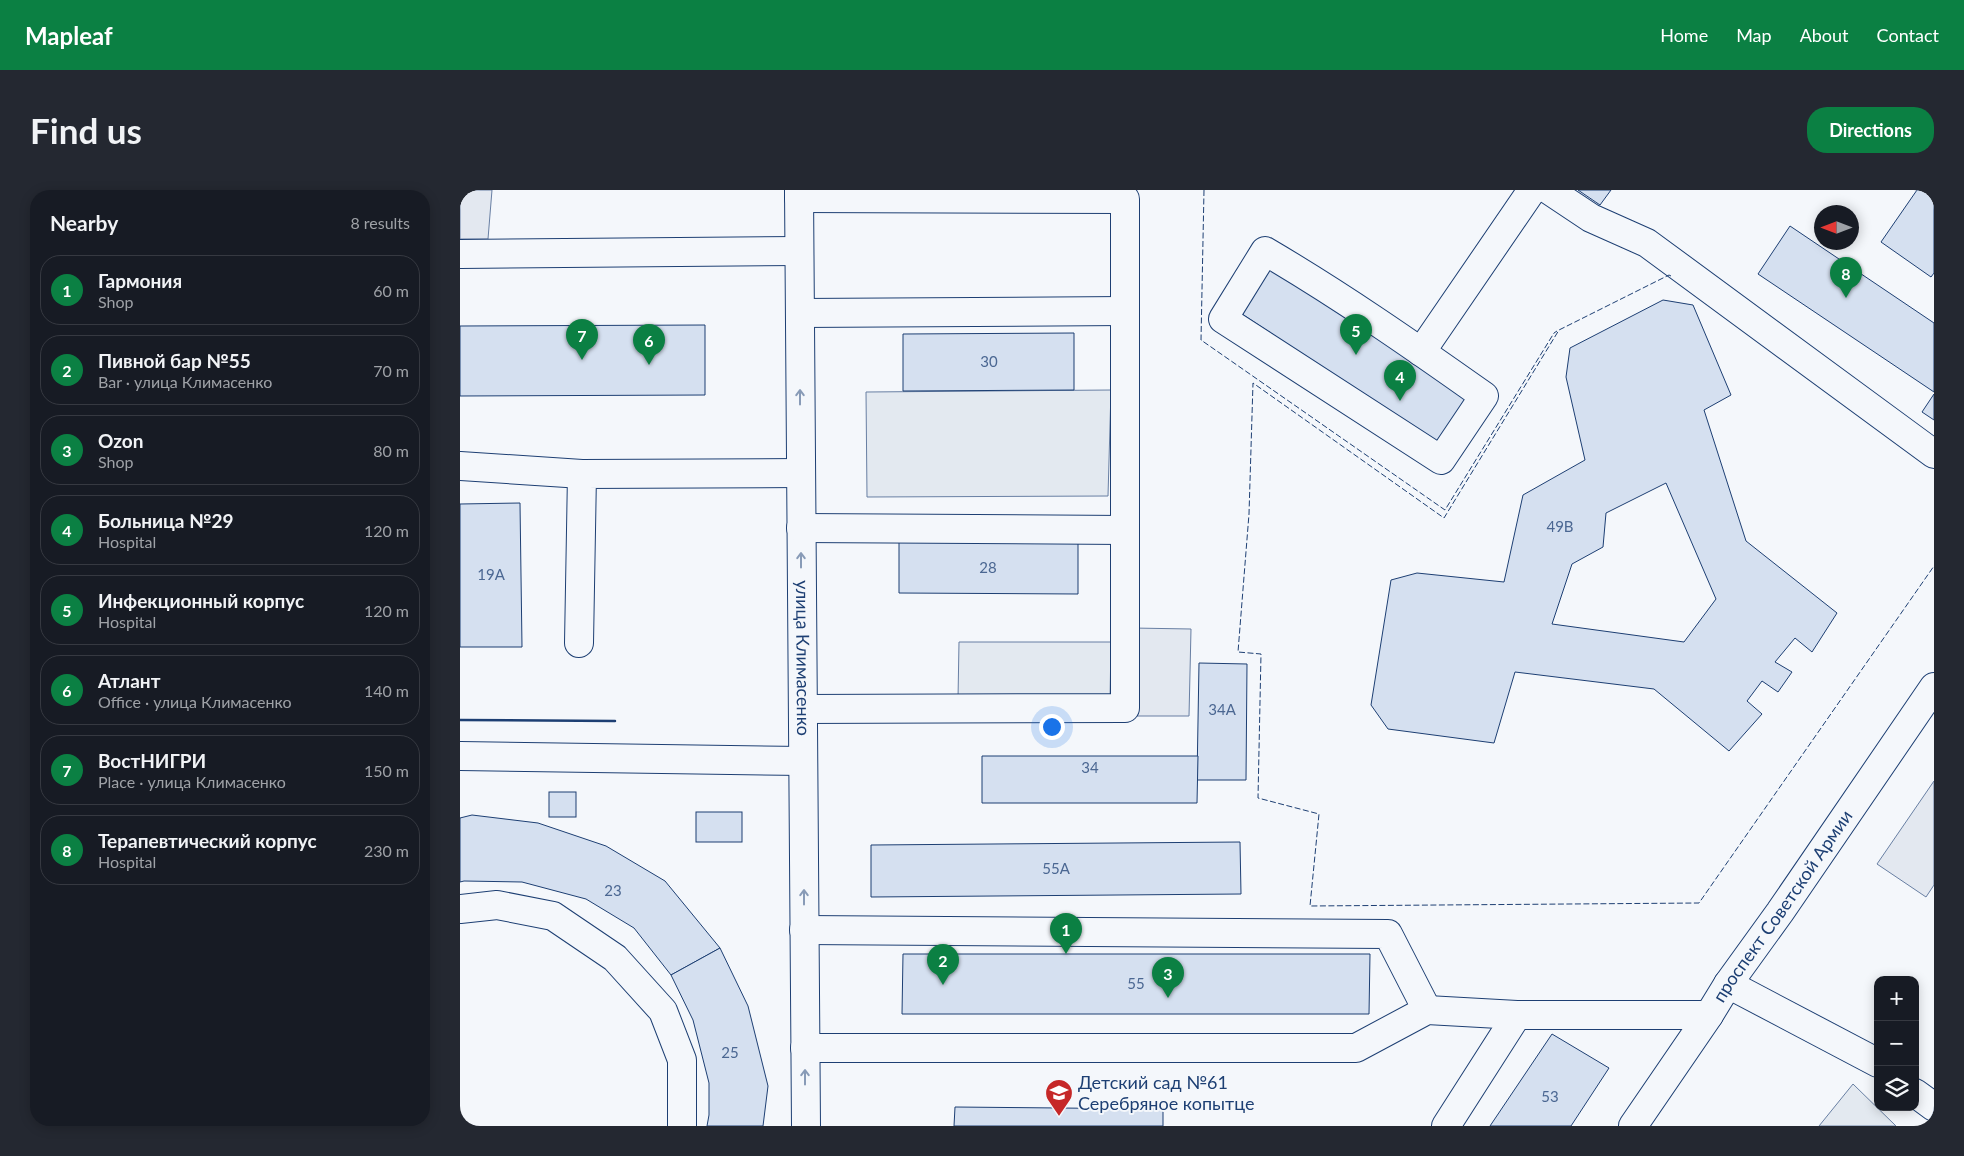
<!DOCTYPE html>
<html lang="en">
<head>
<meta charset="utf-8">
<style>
	body { margin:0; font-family:Lato,sans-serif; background:#242831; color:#f1f3f6 }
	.controls { position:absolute; right:15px; bottom:15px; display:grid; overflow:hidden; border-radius:10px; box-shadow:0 2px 12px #0003 }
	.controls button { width:45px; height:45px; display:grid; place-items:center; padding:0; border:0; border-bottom:1px solid #363941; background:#171b24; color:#f1f3f6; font:25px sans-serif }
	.compass { position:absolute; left:1354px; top:15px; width:45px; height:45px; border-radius:50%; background:#171b24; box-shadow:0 2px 12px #0003; rotate:270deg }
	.you { position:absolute; left:591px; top:536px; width:18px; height:18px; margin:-12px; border:4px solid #fff; border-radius:50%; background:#1a73e8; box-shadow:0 0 0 8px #1a73e833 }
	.badge { display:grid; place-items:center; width:32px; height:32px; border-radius:50%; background:#0b8043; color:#fff; font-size:16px; font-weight:700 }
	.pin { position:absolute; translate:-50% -41px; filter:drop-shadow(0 1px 2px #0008) }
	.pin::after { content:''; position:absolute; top:26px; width:18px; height:15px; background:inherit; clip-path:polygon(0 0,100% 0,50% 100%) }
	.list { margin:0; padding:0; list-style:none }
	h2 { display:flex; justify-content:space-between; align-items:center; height:65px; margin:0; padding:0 20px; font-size:21px }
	h2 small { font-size:16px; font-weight:400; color:#9ea1a6 }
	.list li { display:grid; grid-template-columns:32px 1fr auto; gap:15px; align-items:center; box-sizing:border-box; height:70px; margin:0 10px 10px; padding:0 10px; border:1px solid #363941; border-radius:20px }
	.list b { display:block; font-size:19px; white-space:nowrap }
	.list p { margin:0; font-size:16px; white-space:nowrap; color:#9ea1a6 }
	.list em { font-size:16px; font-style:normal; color:#9ea1a6 }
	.icon { flex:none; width:28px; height:28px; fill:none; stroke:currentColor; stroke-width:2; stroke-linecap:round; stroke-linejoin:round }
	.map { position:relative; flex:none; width:1474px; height:936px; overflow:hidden; border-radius:20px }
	header { display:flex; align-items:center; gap:30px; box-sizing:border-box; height:70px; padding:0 25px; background:#0b8043; color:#fff }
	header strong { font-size:24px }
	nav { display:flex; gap:28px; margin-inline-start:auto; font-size:18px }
	.intro { display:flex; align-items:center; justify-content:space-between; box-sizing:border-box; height:120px; padding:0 30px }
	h1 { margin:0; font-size:35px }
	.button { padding:12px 22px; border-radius:20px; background:#0b8043; color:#fff; font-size:18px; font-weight:700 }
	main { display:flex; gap:30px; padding:0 30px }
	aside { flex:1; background:#171b24; border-radius:20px; box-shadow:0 2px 12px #0003 }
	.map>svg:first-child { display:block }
	.green { fill:#e3e9f0; stroke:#687fa3 }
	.parking { fill:#e3e8f0; stroke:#687fa3 }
	.building { fill:#d5e0f0; stroke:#1d3f73; fill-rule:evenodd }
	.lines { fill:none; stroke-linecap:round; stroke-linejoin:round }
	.minor-casing { stroke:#1d3f73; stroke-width:30 }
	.minor { stroke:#f4f7fb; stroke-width:28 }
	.fence { stroke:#1d3f73; stroke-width:1; stroke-dasharray:6 2.5; stroke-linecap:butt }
	.wall { stroke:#1d3f73; stroke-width:2.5 }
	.oneway { stroke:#889bb7 }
	.labels { text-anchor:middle; stroke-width:4; stroke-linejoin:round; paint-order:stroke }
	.number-label { font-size:15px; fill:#4b6792 }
	.street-label { font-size:18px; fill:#1d3f73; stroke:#f4f7fb }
	.poi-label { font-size:18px; fill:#1d3f73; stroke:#f4f7fb; text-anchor:start }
</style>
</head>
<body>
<header>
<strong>Mapleaf</strong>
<nav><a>Home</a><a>Map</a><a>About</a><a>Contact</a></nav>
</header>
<div class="intro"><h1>Find us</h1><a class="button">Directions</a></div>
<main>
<aside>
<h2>Nearby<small>8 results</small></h2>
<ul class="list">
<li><span class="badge">1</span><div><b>Гармония</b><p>Shop</p></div><em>60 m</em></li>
<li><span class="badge">2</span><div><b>Пивной бар №55</b><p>Bar · улица Климасенко</p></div><em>70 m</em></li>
<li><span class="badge">3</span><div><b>Ozon</b><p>Shop</p></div><em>80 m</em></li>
<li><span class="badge">4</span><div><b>Больница №29</b><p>Hospital</p></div><em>120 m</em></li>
<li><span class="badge">5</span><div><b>Инфекционный корпус</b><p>Hospital</p></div><em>120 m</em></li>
<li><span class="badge">6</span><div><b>Атлант</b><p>Office · улица Климасенко</p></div><em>140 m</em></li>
<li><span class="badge">7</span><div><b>ВостНИГРИ</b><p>Place · улица Климасенко</p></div><em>150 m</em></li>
<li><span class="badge">8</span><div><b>Терапевтический корпус</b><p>Hospital</p></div><em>230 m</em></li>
</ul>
</aside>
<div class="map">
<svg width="1474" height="936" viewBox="0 0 1474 936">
	<rect width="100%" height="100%" fill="#f4f7fb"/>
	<!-- green -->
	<g class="green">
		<path d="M651 200 648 306 407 307 406 202Z"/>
		<path d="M499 452H651L650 510 498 509Z"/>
		<path d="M1393 894 1436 936H1359Z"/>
	</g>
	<!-- parking -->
	<g class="parking">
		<path d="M0 0H32L28 49H0Z"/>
		<path d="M672 438 731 439 729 526H674Z"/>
		<path d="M1474 591V695L1466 707 1417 674Z"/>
	</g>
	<!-- building -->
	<g class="building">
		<path d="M1118 0H1151L1140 15Z"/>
		<path d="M1457 0H1474V83L1471 87 1421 52Z"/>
		<path d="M1330 36 1474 133V202L1298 84Z"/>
		<path d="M811 75 1012 209 981 256 779 122Z"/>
		<path d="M1203 110 1233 115 1271 205 1244 220 1286 351 1377 423 1352 462 1335 448 1315 472 1332 482 1318 502 1302 491 1287 511 1302 524 1269 561 1194 499 1055 482 1034 553 928 539 911 515 931 390 957 383 1044 392 1063 305 1125 270 1106 187 1110 158ZM1206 293 1256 409 1224 452 1092 434 1112 374 1143 357 1146 323Z"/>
		<path d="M245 135V205L0 206V136Z"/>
		<path d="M614 143V200L443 201V144Z"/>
		<path d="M1474 204V230L1462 222Z"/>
		<path d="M60 313 62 457H0V314Z"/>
		<path d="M618 351V404L439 403V352Z"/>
		<path d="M739 473 787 474 786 590H737Z"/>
		<path d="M522 566H738L737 613H522Z"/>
		<rect x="89" y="602" width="27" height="25"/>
		<rect x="236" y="622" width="46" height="30"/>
		<path d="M12 625 78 633 146 656 205 691 260 758 211 785 174 738 126 709 62 692 4 691 0 692V628Z"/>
		<path d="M780 652 781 704 411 707V655Z"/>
		<path d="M260 758 288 816 308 896 303 936H247L249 925V893L233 830 211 785Z"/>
		<path d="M443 764H910L909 824H442Z"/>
		<path d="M1092 844 1149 878 1111 936H1030Z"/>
		<path d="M495 917 703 919V936H494Z"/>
	</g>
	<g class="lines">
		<defs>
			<g id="minor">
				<path id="s1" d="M339 0 346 936"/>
				<path d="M1089 0 1131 28 1187 53 1474 264"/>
				<path d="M339 8 665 9V518L343 519"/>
				<path d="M805 61C880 105 952 155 1024 206L981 270 763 129Z"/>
				<path d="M0 64 339 61"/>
				<path d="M340 123 665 121"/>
				<path d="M961 162 1072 0"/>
				<path d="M0 276 122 284"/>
				<path d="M341 338 665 340"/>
				<path d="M119 453 122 284 341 283"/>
				<path d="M0 566 343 571"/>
				<path d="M0 719 37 715 93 726 155 768 203 821 222 870V936"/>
				<path d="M344 740 928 744 967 820"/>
				<path d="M1268 794 1418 873"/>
				<path d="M345 858H896L967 820 1057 825H1249"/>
				<path d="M1455 903 1474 917"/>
				<path d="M986 936 1057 825"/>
				<path id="s2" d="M1173 936 1249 825 1268 794 1320 722 1474 497"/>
			</g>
		</defs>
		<!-- minor casing -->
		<use href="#minor" class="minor-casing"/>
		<!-- minor -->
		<use href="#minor" class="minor"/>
		<!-- fence -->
		<g class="fence">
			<path d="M744 0 741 150 985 320 1094 143 1097 141"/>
			<path d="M1211 86 1209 85 1099 140 984 328 793 193 789 324 778 462 801 464 798 608 859 624 850 716 1239 713 1474 376"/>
		</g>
		<!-- wall -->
		<path class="wall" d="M0 530 155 531"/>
	</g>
	<!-- one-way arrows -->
	<defs><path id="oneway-shaft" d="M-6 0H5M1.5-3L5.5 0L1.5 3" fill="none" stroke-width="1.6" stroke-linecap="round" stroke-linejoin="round" transform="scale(1.25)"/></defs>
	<g class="oneway">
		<use href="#oneway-shaft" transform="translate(340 207) rotate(-90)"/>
		<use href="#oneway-shaft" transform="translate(341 370) rotate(-90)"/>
		<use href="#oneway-shaft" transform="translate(344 707) rotate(-90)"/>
		<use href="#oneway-shaft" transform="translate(345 887) rotate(-90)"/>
	</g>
	<!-- icons -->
	<defs>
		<symbol id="school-pin" viewBox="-11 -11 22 30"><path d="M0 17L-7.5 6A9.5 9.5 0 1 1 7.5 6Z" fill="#c62828" stroke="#f4f7fb"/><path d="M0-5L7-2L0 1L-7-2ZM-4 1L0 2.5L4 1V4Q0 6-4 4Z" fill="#fff"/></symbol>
	</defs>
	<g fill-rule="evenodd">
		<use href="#school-pin" x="583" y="887" width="32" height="43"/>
	</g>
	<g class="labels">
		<!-- number labels -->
		<g class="number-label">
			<text x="529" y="177">30</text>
			<text x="1100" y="342">49В</text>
			<text x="528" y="383">28</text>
			<text x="31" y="390">19А</text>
			<text x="762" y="525">34А</text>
			<text x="630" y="583">34</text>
			<text x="596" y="684">55А</text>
			<text x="153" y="706">23</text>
			<text x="676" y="799">55</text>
			<text x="270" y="868">25</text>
			<text x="1090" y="912">53</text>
		</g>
		<!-- street labels -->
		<g class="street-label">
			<text dy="6" stroke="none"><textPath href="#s1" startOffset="468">улица Климасенко</textPath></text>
			<text dy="6" stroke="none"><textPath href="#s2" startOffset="266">проспект Советской Армии</textPath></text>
		</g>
		<!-- poi labels -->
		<g class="poi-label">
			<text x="618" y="899">Детский сад №61<tspan x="618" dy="21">Серебряное копытце</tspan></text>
		</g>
	</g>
</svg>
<div class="controls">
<button>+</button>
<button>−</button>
<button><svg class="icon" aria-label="layers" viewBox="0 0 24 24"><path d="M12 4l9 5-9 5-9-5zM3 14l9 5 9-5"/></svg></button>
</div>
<svg class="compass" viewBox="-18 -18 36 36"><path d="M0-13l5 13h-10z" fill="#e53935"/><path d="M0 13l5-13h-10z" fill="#9ea1a6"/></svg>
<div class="you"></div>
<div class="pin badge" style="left:606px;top:764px">1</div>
<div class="pin badge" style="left:483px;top:795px">2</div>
<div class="pin badge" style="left:708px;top:808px">3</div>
<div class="pin badge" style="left:940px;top:211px">4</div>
<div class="pin badge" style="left:896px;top:165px">5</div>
<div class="pin badge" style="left:189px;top:175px">6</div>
<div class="pin badge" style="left:122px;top:170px">7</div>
<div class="pin badge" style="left:1386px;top:108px">8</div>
</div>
</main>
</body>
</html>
